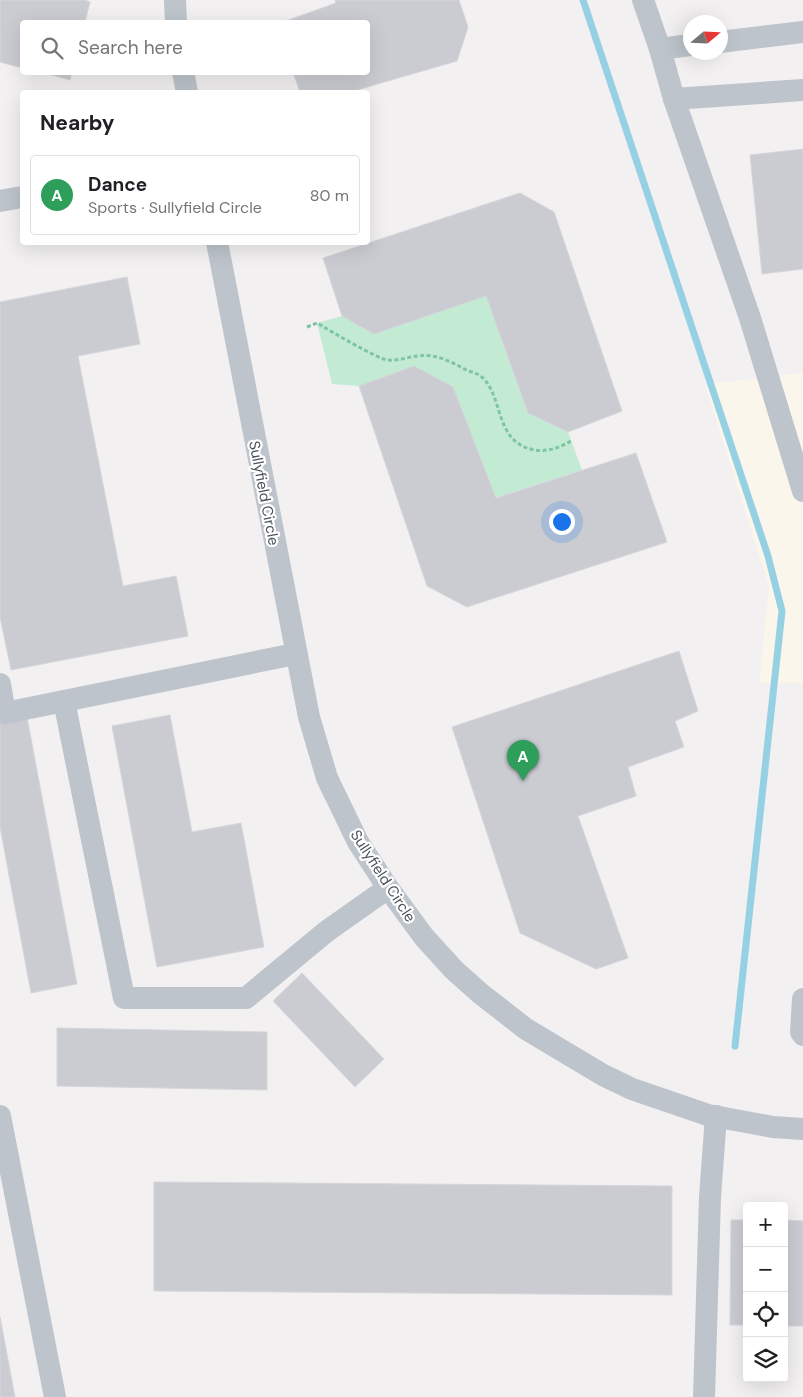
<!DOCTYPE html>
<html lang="en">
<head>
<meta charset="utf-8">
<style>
	body { margin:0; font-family:"DM Sans",sans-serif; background:#f2f2f2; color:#202124 }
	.controls { position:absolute; right:15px; bottom:15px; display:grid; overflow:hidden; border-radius:5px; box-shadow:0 5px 20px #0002 }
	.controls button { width:45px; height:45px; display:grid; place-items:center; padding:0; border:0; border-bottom:1px solid #e0e0e0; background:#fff; color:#202124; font:25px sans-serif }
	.compass { position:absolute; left:683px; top:15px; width:45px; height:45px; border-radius:50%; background:#fff; box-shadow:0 5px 20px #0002; rotate:71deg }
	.you { position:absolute; left:561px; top:521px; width:18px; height:18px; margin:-12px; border:4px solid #fff; border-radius:50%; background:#1a73e8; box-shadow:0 0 0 8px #1a73e833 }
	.badge { display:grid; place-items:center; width:32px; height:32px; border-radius:50%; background:#db2777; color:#fff; font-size:16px; font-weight:700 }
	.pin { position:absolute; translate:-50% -41px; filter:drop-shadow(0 1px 2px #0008) }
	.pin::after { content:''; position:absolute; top:26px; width:18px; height:15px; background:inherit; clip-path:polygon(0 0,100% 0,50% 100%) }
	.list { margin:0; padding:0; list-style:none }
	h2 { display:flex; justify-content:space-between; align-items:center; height:65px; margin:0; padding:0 20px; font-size:21px }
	h2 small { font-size:16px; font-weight:400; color:#757577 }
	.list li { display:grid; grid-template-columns:32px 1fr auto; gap:15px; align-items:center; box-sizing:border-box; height:80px; margin:0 10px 10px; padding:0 10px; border:1px solid #e0e0e0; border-radius:5px }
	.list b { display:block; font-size:19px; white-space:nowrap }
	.list p { margin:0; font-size:16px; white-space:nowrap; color:#757577 }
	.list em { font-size:16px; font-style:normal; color:#757577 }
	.icon { flex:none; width:28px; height:28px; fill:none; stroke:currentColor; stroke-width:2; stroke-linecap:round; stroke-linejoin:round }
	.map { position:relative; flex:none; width:803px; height:1397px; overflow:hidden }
	.search { position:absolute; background:#fff; box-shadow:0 5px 20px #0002; left:20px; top:20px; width:350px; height:55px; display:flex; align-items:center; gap:12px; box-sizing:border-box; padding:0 18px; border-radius:5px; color:#757577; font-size:19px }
	.panel { position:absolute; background:#fff; box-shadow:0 5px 20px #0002; left:20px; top:90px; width:350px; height:155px; border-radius:5px }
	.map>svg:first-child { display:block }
	.commercial { fill:#faf6ec }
	.green { fill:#c3ebd3 }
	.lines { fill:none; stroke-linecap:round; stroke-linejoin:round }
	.stream { stroke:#95d1e3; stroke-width:7 }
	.building { fill:#cbccd2; stroke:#d5d6db }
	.path { stroke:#7fc5a4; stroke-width:3; stroke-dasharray:4 2.5; stroke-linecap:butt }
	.minor { stroke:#bdc4cb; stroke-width:22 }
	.labels { text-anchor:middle; stroke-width:4.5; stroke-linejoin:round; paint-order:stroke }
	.street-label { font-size:15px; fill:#4a535b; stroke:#fff }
</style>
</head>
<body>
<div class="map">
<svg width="803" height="1397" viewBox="0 0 803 1397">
	<rect width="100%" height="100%" fill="#f2f0f0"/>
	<!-- commercial -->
	<path class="commercial" d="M803 373V683H759L769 587 705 384Z"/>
	<!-- green -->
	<path class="green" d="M486 296 528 413 568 432 582 470 496 498 453 387 417 368 359 386 332 384 317 323 342 316 374 334Z"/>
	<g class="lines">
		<!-- stream -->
		<path class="stream" d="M583 0 768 556 782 611 735 1046"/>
	</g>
	<!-- building -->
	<g class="building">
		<path d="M0 0H85L90 2 85 22H22V68L0 62Z"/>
		<path d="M335 0H459L468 27 457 61 350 92H300L293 72H368V22H283L336 3Z"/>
		<path d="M41 72H72L70 80Z"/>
		<path d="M803 149V269L762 274 750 155Z"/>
		<path d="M520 193 554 212 622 411 568 432 528 413 486 296 374 334 342 316 323 258Z"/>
		<path d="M127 277 140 344 78 356 123 586 176 576 188 636 11 670 0 617V302Z"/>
		<path d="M414 366 453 387 496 498 636 453 667 542 467 607 427 586 359 386Z"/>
		<path d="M679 651 698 711 675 721 684 747 628 767 636 796 578 816 628 958 596 969 520 933 452 727Z"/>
		<path d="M170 715 192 832 241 823 264 947 157 967 112 726Z"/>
		<path d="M27 717 77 984 31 993 0 827V722Z"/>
		<path d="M302 973 384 1059 355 1087 273 1001Z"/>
		<path d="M57 1028 267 1032V1090L57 1086Z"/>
		<path d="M154 1182 672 1186V1295L154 1291Z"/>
		<path d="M731 1220H747V1325H730Z"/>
		<path d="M784 1220 803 1221V1326H784Z"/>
		<path d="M0 1317 15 1397H0Z"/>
	</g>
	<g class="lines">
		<!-- path -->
		<path class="path" d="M307 327 317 323C329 330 379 360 388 360 398 361 408 357 418 356 437 353 453 363 468 371 472 372 476 373 479 375 505 392 492 443 535 450 548 452 561 447 571 441"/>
		<!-- minor -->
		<g class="minor">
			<path d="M175 0 176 22"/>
			<path d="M643 0 660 49 674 99 750 318 803 491"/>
			<path d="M720 42 803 32"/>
			<path d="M660 49 690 45"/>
			<path d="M183 72 187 92"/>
			<path d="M674 99 803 90"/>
			<path d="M0 201 22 197"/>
			<path d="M217 242 309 717 327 778 358 842 388 888 424 937 454 970 481 994 526 1029 603 1075 632 1089 708 1115 773 1127 803 1129"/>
			<path d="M0 684 5 713 295 654"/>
			<path d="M64 701 124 998H246L327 931 388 888"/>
			<path d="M803 999 801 1032 803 1035"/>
			<path d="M0 1116 55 1397"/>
			<path d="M704 1397 710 1197 716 1116"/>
		</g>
	</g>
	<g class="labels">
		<!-- street labels -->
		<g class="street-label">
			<text transform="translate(264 493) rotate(79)" y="5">Sullyfield Circle</text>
			<text transform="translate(383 876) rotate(57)" y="5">Sullyfield Circle</text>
		</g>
	</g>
</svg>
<div class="controls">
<button>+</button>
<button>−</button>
<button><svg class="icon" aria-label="locate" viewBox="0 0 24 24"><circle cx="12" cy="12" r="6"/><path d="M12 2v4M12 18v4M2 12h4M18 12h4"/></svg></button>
<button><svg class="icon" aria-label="layers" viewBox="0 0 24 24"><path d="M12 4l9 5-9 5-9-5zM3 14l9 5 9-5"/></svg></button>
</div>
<svg class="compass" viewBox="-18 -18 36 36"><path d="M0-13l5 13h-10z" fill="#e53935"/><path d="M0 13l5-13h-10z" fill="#757577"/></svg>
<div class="you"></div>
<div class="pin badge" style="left:523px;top:781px;background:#2e9e5b">A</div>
<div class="search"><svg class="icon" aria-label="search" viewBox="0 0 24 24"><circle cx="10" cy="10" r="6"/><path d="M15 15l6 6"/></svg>Search here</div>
<section class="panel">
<h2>Nearby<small></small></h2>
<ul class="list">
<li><span class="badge" style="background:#2e9e5b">A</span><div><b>Dance</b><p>Sports · Sullyfield Circle</p></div><em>80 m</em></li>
</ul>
</section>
</div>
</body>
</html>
